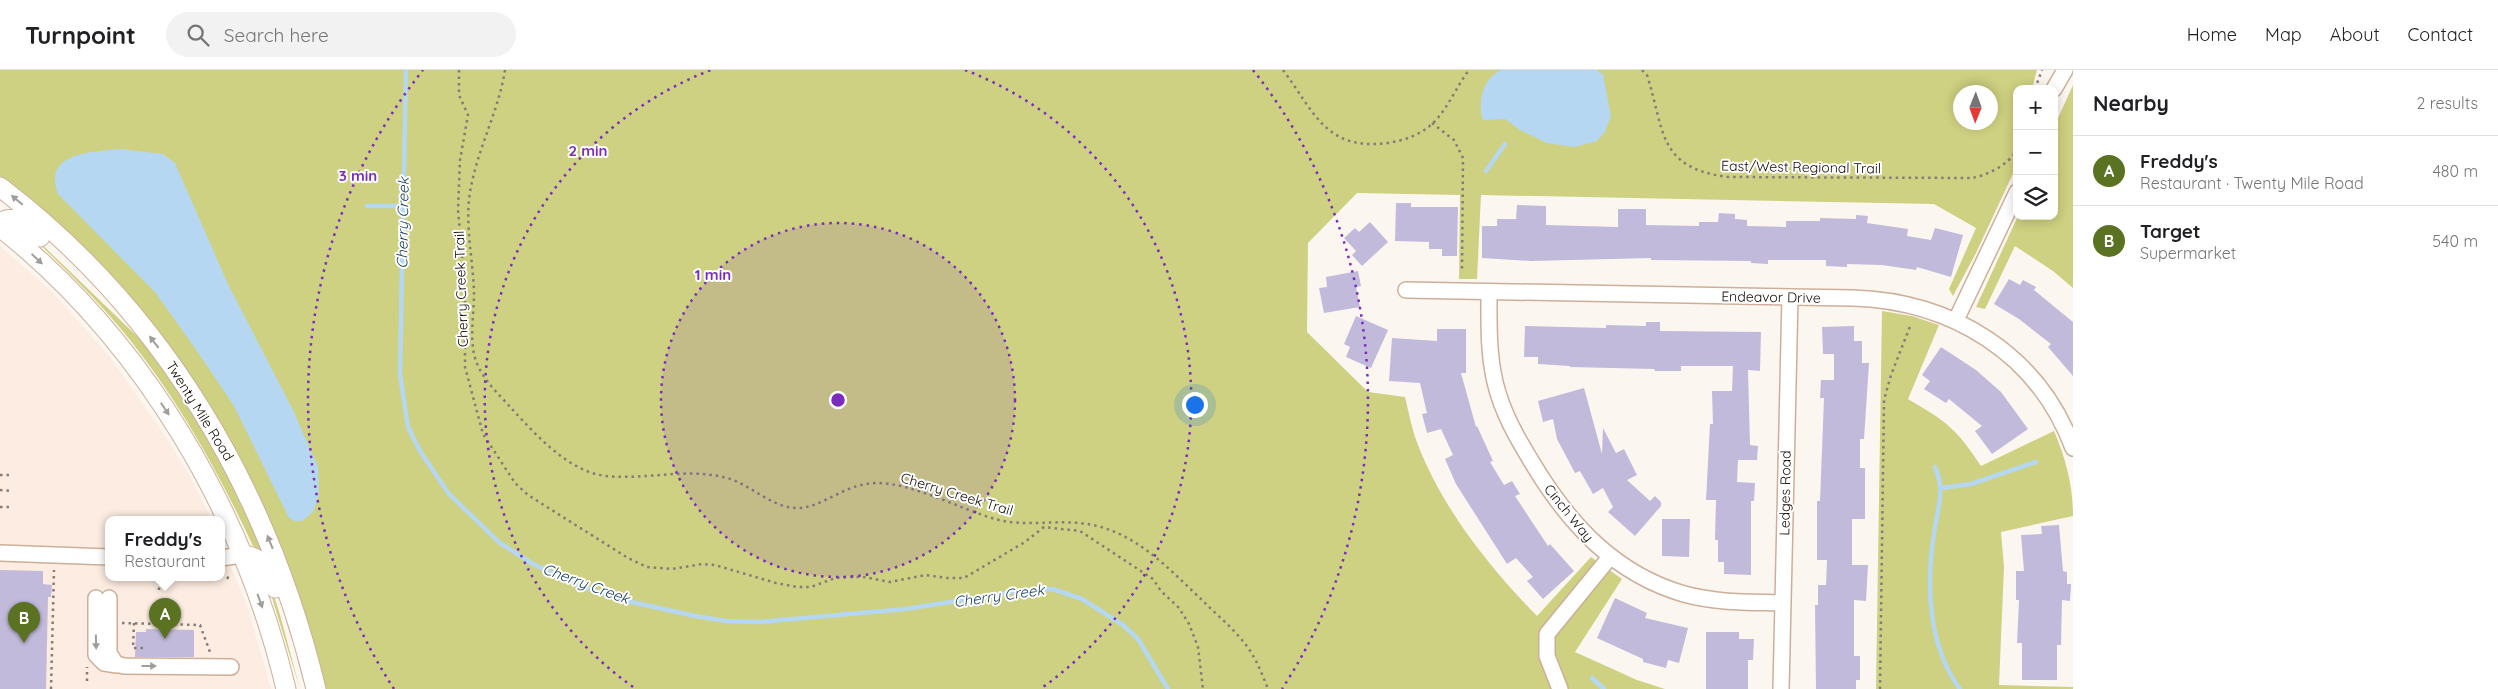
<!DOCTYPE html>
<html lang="en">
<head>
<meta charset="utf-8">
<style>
	body { margin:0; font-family:Quicksand,sans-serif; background:#f2f2f2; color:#202124 }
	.controls { position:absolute; right:15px; top:15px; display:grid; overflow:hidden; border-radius:10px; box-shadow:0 2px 12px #0003 }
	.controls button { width:45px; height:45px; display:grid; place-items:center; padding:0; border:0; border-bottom:1px solid #e0e0e0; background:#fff; color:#202124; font:25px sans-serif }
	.compass { position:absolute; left:1953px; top:15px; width:45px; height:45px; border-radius:50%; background:#fff; box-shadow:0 2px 12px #0003; rotate:181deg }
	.you { position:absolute; left:1194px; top:334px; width:18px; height:18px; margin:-12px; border:4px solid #fff; border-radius:50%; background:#1a73e8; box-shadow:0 0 0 8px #1a73e833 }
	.badge { display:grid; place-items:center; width:32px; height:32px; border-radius:50%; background:#5b7223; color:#fff; font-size:16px; font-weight:700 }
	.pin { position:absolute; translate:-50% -41px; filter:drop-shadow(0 1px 2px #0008) }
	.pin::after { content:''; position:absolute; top:26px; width:18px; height:15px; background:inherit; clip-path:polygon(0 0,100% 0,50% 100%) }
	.popup { position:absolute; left:105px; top:446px; width:120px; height:65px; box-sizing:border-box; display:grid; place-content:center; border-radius:10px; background:#fff; filter:drop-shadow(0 1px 4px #0005); font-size:16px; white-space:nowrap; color:#757577 }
	.popup b { font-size:19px; color:#202124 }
	.popup::after { content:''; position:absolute; left:50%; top:100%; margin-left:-10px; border:10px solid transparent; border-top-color:#fff }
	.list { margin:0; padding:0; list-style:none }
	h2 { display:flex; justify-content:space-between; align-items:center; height:65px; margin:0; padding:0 20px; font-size:21px }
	h2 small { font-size:16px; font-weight:400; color:#757577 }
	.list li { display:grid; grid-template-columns:32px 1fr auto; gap:15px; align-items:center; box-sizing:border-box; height:70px; padding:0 20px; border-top:1px solid #e0e0e0 }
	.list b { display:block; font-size:19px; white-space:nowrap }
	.list p { margin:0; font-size:16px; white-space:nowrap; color:#757577 }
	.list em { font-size:16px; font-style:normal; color:#757577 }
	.icon { flex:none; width:28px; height:28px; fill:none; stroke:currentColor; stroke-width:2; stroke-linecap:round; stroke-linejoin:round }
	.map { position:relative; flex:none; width:2073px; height:619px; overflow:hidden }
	header { display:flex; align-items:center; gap:30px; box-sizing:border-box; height:70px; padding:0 25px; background:#fff; border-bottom:1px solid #e0e0e0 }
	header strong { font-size:24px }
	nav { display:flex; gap:28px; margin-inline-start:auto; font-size:18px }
	.search { width:350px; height:45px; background:#f2f2f2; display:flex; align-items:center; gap:12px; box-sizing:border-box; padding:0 18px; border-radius:28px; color:#757577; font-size:19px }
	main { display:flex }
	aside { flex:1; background:#fff }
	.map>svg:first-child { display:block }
	.built { fill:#fcece1 }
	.green { fill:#ced181; fill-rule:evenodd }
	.water { fill:#b5d7f1 }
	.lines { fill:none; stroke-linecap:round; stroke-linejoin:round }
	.stream { stroke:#b5d7f1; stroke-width:4.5 }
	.building { fill:#c2badb }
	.minor-casing { stroke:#cdaf99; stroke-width:18 }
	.major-casing { stroke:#cdaf99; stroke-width:21 }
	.path { stroke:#847c77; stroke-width:2.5; stroke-dasharray:2.5 4; stroke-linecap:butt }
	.minor { stroke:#fff; stroke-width:15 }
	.major { stroke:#fff; stroke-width:19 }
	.oneway { fill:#a19d9b }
	.ring { fill:none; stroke:#7b2cbf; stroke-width:2.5; stroke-dasharray:2.5 5 }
	.labels { text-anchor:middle; stroke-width:4; stroke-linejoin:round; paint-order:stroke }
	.street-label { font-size:14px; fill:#140a04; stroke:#fff }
	.water-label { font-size:15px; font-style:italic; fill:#204762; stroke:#fff }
	.centre { fill:#7b2cbf; stroke:#fff; stroke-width:2.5 }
	.ring-label { font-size:15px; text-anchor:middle; font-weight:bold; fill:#7b2cbf; stroke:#fff; stroke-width:4; stroke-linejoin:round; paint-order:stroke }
</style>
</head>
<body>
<header>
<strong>Turnpoint</strong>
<div class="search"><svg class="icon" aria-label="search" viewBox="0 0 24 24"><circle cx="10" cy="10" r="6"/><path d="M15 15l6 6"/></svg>Search here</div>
<nav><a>Home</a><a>Map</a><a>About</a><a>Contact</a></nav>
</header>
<main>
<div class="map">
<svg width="2073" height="619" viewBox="0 0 2073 619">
	<rect width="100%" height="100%" fill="#fcf6f1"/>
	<!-- built -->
	<path class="built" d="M0 176 52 222 109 286 161 360 191 408 212 450H109V508H221V472L248 538 271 619H0Z"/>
	<!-- green -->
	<g class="green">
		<path d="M0 0H2037L2032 19H2017V95L1976 183 1953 226 1949 219 1976 158 1934 134 1481 125 1477 209H1459L1460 125 1357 123 1308 173 1307 262 1368 322 1405 327C1409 343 1412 360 1418 375 1443 439 1489 497 1537 546L1591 487 1622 509 1575 582 1637 610 1665 619H325L310 561 282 479 257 421 223 359 211 338 29 130 0 106ZM1960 22H1990V52H1960Z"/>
		<path d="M2073 15V218L2053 201 2015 176 1985 239 1976 237 2018 146H2054V57Z"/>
		<path d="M28 161 142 271 162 296 216 380 262 480 253 476C219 403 180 333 130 270 99 231 63 197 27 162Z"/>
		<path d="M1882 241 1912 246 1939 255 1908 329C1947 352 1956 358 1981 396L2054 361C2066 389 2073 416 2073 446L2001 462 2004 497 1999 615 2073 617V619H1876Z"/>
		<path d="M268 507 280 545 300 619 266 508Z"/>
	</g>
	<!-- water -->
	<g class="water">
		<path d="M1501 0H1596L1603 4 1611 46 1605 62 1597 71 1574 77 1547 73 1520 60 1505 49 1483 50C1477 32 1483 8 1501 0Z"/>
		<path d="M120 79 163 84 175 93 228 214 293 340 318 397 319 425 313 442 302 451H295L289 448 234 336 195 278 155 222 58 124C42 82 92 82 120 79Z"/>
	</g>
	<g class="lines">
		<!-- stream -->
		<g class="stream">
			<path d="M406 0 400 304 408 357 420 381 449 424 500 473 533 494 576 514 618 529 695 546 726 551 759 552 906 539 1026 520 1053 519 1082 529 1123 555 1138 569 1168 619"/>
			<path d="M1486 101 1505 74"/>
			<path d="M367 136H404"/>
			<path d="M1935 397C1946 421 1937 439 1934 464 1926 515 1928 576 1960 619"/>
			<path d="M1942 418 1971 414 2036 392"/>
			<path d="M1592 608 1604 619"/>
		</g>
	</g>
	<!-- building -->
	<g class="building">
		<path d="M1396 133H1411V137H1458L1457 186H1442V179H1429V172L1395 171Z"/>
		<path d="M1517 135 1546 136V155L1618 157V139H1646V155L1699 156V152H1718L1719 143 1735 144V149L1747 150V156L1786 157V151H1820V148L1856 149V145L1868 146 1867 153 1908 159 1907 166 1931 170 1935 158 1963 165 1951 207 1917 197 1916 200 1882 195 1847 194V197L1826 196V190H1768V194L1751 193V191L1651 190V188L1532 191 1482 188V156H1497V149H1516Z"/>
		<path d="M1370 152 1388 172 1362 196 1352 185 1356 181 1344 168 1355 158 1359 162Z"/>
		<path d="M1358 201 1361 216 1356 217 1360 237 1324 243 1319 218 1327 217 1326 207Z"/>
		<path d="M2009 209 2020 215 2023 210 2036 217 2034 220 2073 252V306L2048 277 2051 274 2019 249 1994 234Z"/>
		<path d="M1356 246 1388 260 1371 298 1346 287 1350 277 1344 274Z"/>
		<path d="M1646 252H1660V261L1761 262 1760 301 1748 300 1750 375 1758 376 1757 390H1738L1737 412 1755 413 1754 431H1751V505L1724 504V492H1718V470H1715L1716 430H1706L1710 354H1713L1712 321H1732L1733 296H1681V301H1655L1654 299 1570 297V296L1538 294V287H1524L1525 256 1606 258V255L1646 256Z"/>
		<path d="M1854 256V271H1862V293H1869L1864 369H1860V398H1865V449H1852V495H1868L1866 531 1854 530V586H1860V610H1856V619H1816L1815 535H1818V515H1826L1827 490H1817V431H1820L1824 328H1820L1821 310H1834V284H1823L1822 257Z"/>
		<path d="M1437 259H1466V303H1461L1476 357 1477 356 1493 391 1490 392 1504 415 1512 411 1520 424 1515 426 1548 476 1550 474 1574 501 1543 529 1527 511 1533 507 1516 488 1507 494 1456 414 1445 389 1453 385 1441 359 1427 363 1422 344 1427 343 1420 313 1389 311 1392 268 1437 271Z"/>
		<path d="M1941 277 1976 300 2001 322 2028 359 1992 384 1975 361 1982 356 1949 329 1946 333 1924 319 1930 311 1922 305Z"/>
		<path d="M1584 318 1602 384 1603 358 1616 383 1624 379 1637 405 1627 410 1650 431 1655 426 1661 432V436L1635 466 1608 442 1613 437 1603 418 1593 424 1580 401 1575 403 1557 369 1553 349 1543 352 1538 331Z"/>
		<path d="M1662 449H1690L1689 487 1662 486Z"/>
		<path d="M2059 455 2063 501 2067 502V514H2071L2070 531 2062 530 2061 575H2057V610H2022V573H2017L2019 530H2016V501H2024L2021 465 2042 464 2041 456Z"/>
		<path d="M0 500 43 501V514L52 515 51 527H48L46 619H0Z"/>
		<path d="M1615 528 1647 543 1645 548 1688 558 1679 593 1668 590 1666 598 1643 592V589L1597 568Z"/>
		<path d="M146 559 194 560V587H135L136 562H146Z"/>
		<path d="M1706 562H1739V569H1754L1753 590H1748V619H1706Z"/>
	</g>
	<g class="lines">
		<defs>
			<g id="minor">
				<path d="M2054 19 2065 0"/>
				<path d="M1406 220 1853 228C1951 231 2038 283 2073 378"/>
				<path d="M1489 222C1489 252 1488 282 1495 312 1502 342 1517 368 1533 394 1569 454 1615 504 1684 524 1717 533 1748 532 1782 533"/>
				<path d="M1956 250 2017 122"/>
				<path d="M0 483 109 487"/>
				<path d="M221 488 242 485"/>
				<path d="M96 528V585L104 593 117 595"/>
				<path d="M109 528V583L116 594 124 596 231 597"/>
				<path d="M1560 619 1547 586V564L1610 487"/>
				<path d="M1781 619 1790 227"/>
			</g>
			<g id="major">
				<path d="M0 117C164 242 268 420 316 619"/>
				<path d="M0 154 6 150 16 149 40 167"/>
				<path d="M0 157C144 271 244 442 286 619"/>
				<path d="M242 485C264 487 268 499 275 518"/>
			</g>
		</defs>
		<!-- minor casing -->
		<use href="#minor" class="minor-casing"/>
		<!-- major casing -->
		<use href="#major" class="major-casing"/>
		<!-- path -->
		<g class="path">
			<path d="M459 0V25L468 45 460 90 458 140 465 217V297L483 364 515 413 528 425 628 488 647 497 672 499 702 494 715 495 776 513 797 517H811L835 508 849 507H864L890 512 925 505 947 508H964L1025 472 1044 457 1080 461 1153 509 1161 521 1179 538 1189 554 1198 577 1203 619"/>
			<path d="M505 0C499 39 480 74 472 112 463 149 473 186 474 223 474 243 470 264 474 284 479 307 498 323 512 339 536 365 569 402 606 406 645 410 684 398 723 407 749 412 769 437 796 438 822 439 844 413 877 413 913 413 960 439 995 449 1027 458 1060 448 1093 455 1139 465 1170 500 1203 531 1217 545 1234 559 1246 575 1256 588 1262 604 1268 619"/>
			<path d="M1283 0C1314 41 1325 81 1387 73 1403 71 1420 65 1432 54 1448 39 1456 17 1469 0"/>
			<path d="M1642 0 1647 5C1665 61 1657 98 1728 107L1972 108C1988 105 2008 95 2017 80"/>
			<path d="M2035 19 2042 0"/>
			<path d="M1432 53 1454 70 1463 88 1462 201"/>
			<path d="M0 405H11"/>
			<path d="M0 420 11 421"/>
			<path d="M0 437H11"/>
			<path d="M221 504 230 509"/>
			<path d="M159 520V508"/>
			<path d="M122 553 200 555 210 582"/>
			<path d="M134 553 133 578H145"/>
			<path d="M163 559V553"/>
			<path d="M87 611V597"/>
			<path d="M51 619 54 500"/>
			<path d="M1880 619 1884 330 1891 305 1911 254"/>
		</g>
		<!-- minor -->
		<use href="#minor" class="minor"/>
		<!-- major -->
		<use href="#major" class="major"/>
	</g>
	<!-- one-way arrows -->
	<defs><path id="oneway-solid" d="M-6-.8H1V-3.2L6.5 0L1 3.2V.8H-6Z" transform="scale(1.25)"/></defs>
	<g class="oneway">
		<use href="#oneway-solid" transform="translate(17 130) rotate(-140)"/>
		<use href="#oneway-solid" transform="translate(37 189) rotate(43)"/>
		<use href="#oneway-solid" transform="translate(154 272) rotate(-128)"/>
		<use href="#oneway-solid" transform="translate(165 339) rotate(56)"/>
		<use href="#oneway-solid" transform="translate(270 472) rotate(-112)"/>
		<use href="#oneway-solid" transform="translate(260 531) rotate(70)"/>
		<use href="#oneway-solid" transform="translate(96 572) rotate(89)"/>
		<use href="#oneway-solid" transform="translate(149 596)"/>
	</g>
	<!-- distance rings -->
	<circle cx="838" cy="330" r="177" fill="#7b2cbf" fill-opacity=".12"/>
	<g class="ring">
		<circle cx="838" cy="330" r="177"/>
		<path d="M633 617A353 353 0 0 1 711 0M965 0A353 353 0 0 1 1043 617"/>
		<path d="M394 619A530 530 0 0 1 423 0M1253 0A530 530 0 0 1 1282 619"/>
	</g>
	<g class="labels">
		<!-- street labels -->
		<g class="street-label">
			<text transform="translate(1801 97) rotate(1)" y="5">East/West Regional Trail</text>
			<text transform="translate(461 219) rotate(-92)" y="5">Cherry Creek Trail</text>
			<text transform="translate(1771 227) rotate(1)" y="5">Endeavor Drive</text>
			<text transform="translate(200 341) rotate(58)" y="5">Twenty Mile Road</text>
			<text transform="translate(1785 423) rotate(-89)" y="5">Ledges Road</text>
			<text transform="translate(957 424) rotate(17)" y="5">Cherry Creek Trail</text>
			<text transform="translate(1569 443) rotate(51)" y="5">Cinch Way</text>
		</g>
		<!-- water labels -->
		<g class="water-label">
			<text transform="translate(403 153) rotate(-89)" y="5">Cherry Creek</text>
			<text transform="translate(586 514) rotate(20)" y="5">Cherry Creek</text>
			<text transform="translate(999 526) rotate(-8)" y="5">Cherry Creek</text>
		</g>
	</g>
	<circle cx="838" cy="330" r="8" class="centre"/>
	<g class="ring-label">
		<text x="588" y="86">2 min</text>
		<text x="358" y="111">3 min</text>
		<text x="713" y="210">1 min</text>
	</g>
</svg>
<div class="controls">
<button>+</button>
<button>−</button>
<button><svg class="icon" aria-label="layers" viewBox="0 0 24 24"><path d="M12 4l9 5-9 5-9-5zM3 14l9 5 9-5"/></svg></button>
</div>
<svg class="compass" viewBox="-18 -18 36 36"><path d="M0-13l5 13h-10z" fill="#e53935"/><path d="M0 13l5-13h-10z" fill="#757577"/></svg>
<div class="you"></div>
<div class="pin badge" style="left:165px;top:569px">A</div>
<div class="popup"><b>Freddy's</b>Restaurant</div>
<div class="pin badge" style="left:24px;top:573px">B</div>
</div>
<aside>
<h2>Nearby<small>2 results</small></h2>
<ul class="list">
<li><span class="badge">A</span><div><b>Freddy's</b><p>Restaurant · Twenty Mile Road</p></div><em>480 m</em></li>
<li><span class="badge">B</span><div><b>Target</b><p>Supermarket</p></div><em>540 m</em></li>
</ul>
</aside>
</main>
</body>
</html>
